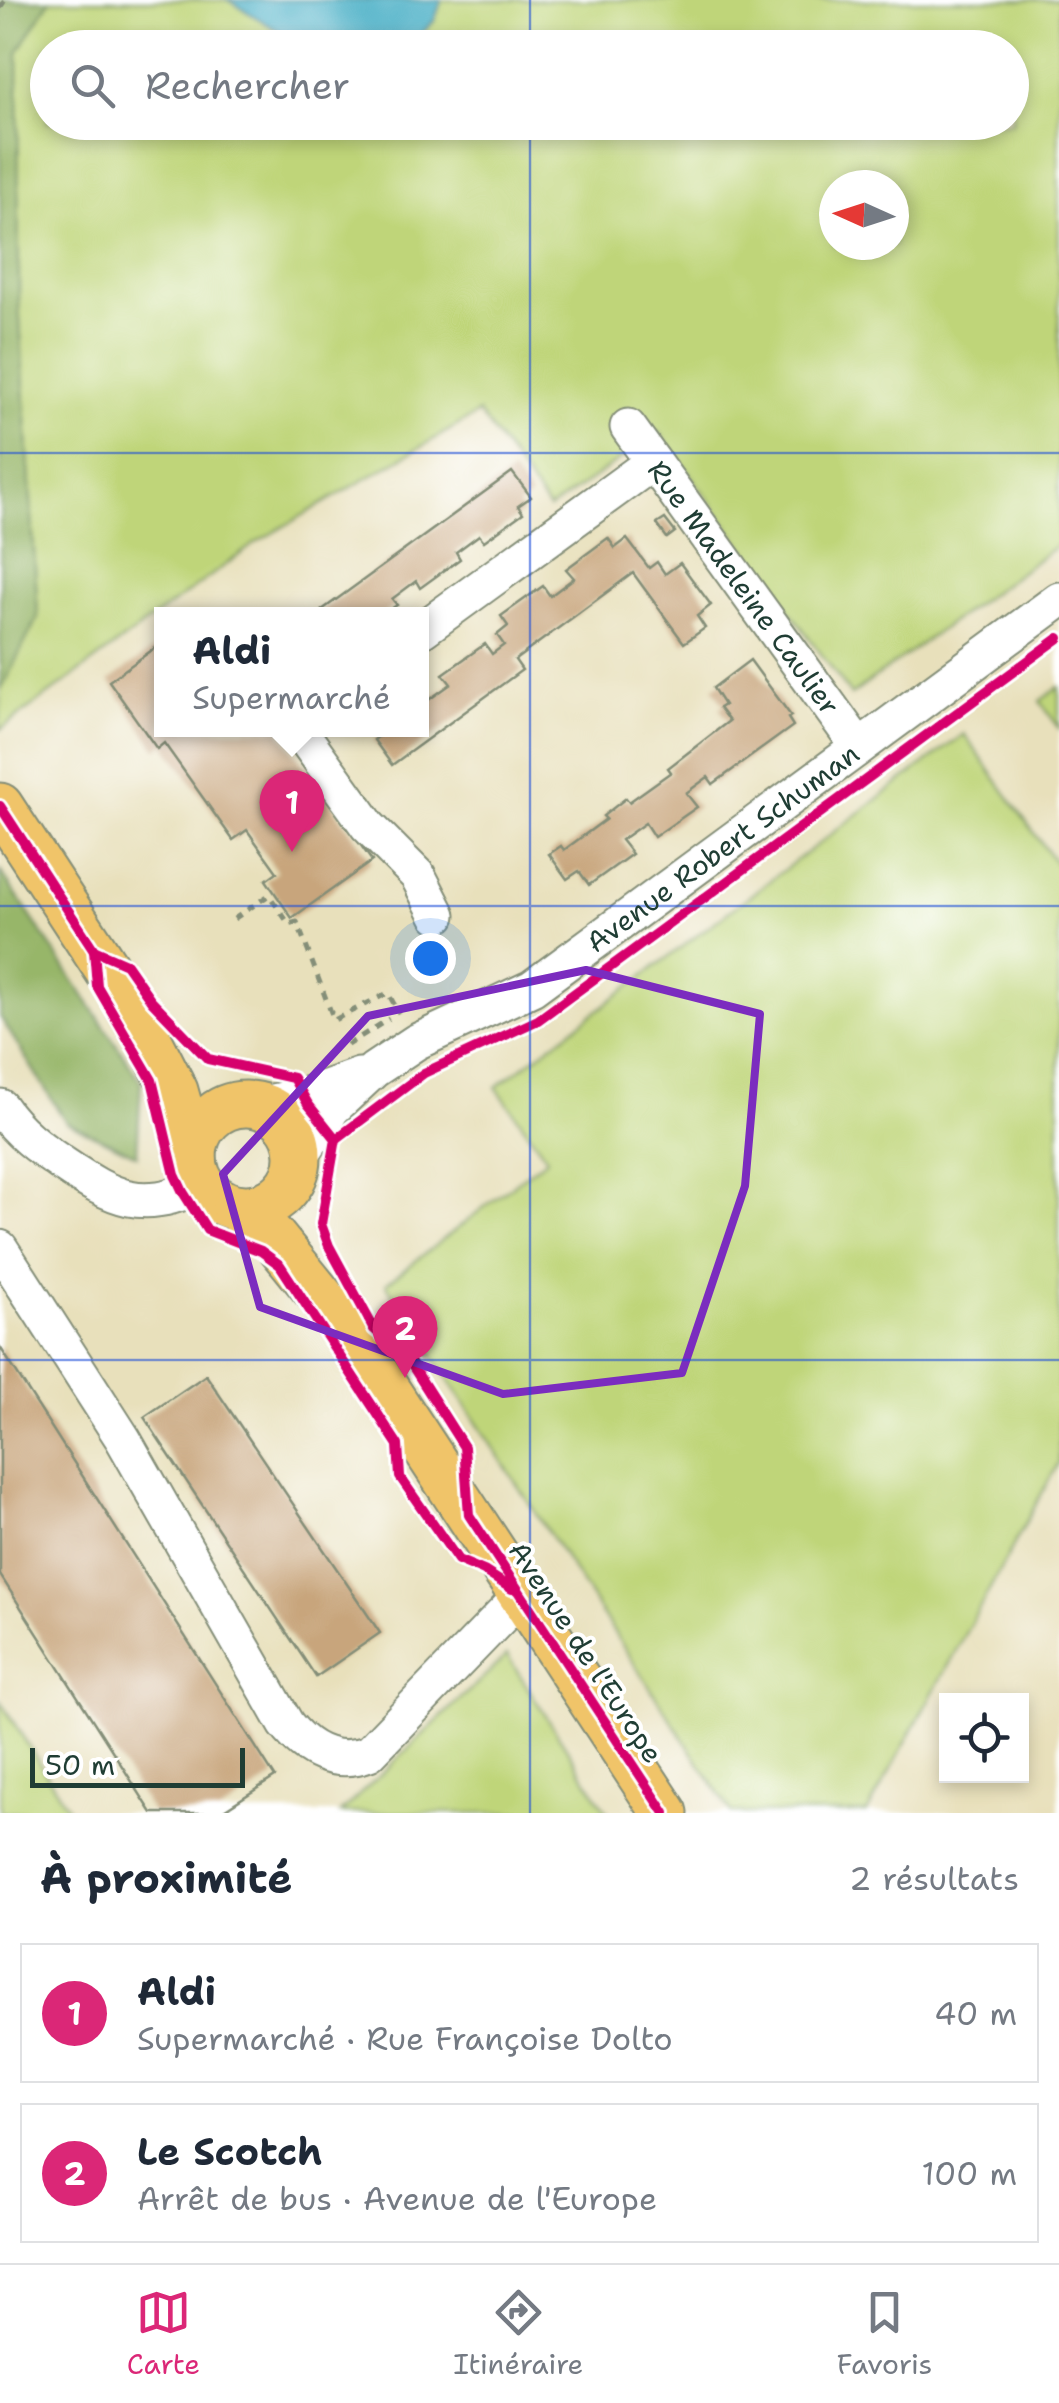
<!DOCTYPE html>
<html lang="fr">
<head>
<meta charset="utf-8">
<style>
	body { margin:0; font-family:"Shantell Sans",sans-serif; background:#f2f2f3; color:#1f2937 }
	.controls { position:absolute; right:30px; bottom:30px; display:grid; overflow:hidden; border-radius:0px; box-shadow:0 5px 15px #0003 }
	.controls button { width:90px; height:90px; display:grid; place-items:center; padding:0; border:0; border-bottom:2px solid #e0e1e3; background:#fff; color:#1f2937; font:50px sans-serif }
	.compass { position:absolute; left:819px; top:170px; width:90px; height:90px; border-radius:50%; background:#fff; box-shadow:0 5px 15px #0003; rotate:273deg }
	.scale { position:absolute; left:30px; bottom:25px; width:215px; box-sizing:border-box; padding-left:10px; border:5px solid #1f3d34; border-top:0; font-size:28px; line-height:35px; white-space:nowrap; color:#1f3d34; -webkit-text-stroke:8px #fff; paint-order:stroke }
	.you { position:absolute; left:430px; top:958px; width:35px; height:35px; margin:-25px; border:8px solid #fff; border-radius:50%; background:#1a73e8; box-shadow:0 0 0 15px #1a73e833 }
	.badge { display:grid; place-items:center; width:65px; height:65px; border-radius:50%; background:#db2777; color:#fff; font-size:32px; font-weight:700 }
	.pin { position:absolute; translate:-50% -82px; filter:drop-shadow(0 2px 5px #0008) }
	.pin::after { content:''; position:absolute; top:52px; width:35px; height:30px; background:inherit; clip-path:polygon(0 0,100% 0,50% 100%) }
	.popup { position:absolute; left:154px; top:607px; width:275px; height:130px; box-sizing:border-box; display:grid; place-content:center; border-radius:0px; background:#fff; filter:drop-shadow(0 2px 8px #0005); font-size:32px; white-space:nowrap; color:#747a83 }
	.popup b { font-size:38px; color:#1f2937 }
	.popup::after { content:''; position:absolute; left:50%; top:100%; margin-left:-20px; border:20px solid transparent; border-top-color:#fff }
	.list { margin:0; padding:0; list-style:none }
	h2 { display:flex; justify-content:space-between; align-items:center; height:130px; margin:0; padding:0 40px; font-size:42px }
	h2 small { font-size:32px; font-weight:400; color:#747a83 }
	.list li { display:grid; grid-template-columns:65px 1fr auto; gap:30px; align-items:center; box-sizing:border-box; height:140px; margin:0 20px 20px; padding:0 20px; border:2px solid #e0e1e3; border-radius:0px }
	.list b { display:block; font-size:38px; white-space:nowrap }
	.list p { margin:0; font-size:32px; white-space:nowrap; color:#747a83 }
	.list em { font-size:32px; font-style:normal; color:#747a83 }
	.icon { flex:none; width:55px; height:55px; fill:none; stroke:currentColor; stroke-width:2; stroke-linecap:round; stroke-linejoin:round }
	.map { position:relative; flex:none; width:1059px; height:1813px; overflow:hidden }
	.search { position:absolute; background:#fff; box-shadow:0 5px 15px #0003; left:30px; right:30px; top:30px; height:110px; display:flex; align-items:center; gap:25px; box-sizing:border-box; padding:0 35px; border-radius:55px; color:#747a83; font-size:38px }
	.sheet { height:450px; background:#fff }
	nav { display:flex; justify-content:space-around; align-items:center; box-sizing:border-box; height:140px; border-top:2px solid #e0e1e3; background:#fff; font-size:28px; color:#747a83 }
	nav a { display:grid; justify-items:center; gap:5px }
	nav .on { color:#db2777 }
	.map>svg:first-child { display:block }
	.green { fill:#bfd579; stroke:#6f8956; stroke-width:2.5; fill-rule:evenodd }
	.forest { fill:#97b669; stroke:#5b7a4e; stroke-width:2.5 }
	.water { fill:#46aec5; stroke:#32767c; stroke-width:2.5 }
	.building { fill:#c8a57c }
	.lines { fill:none; stroke-linecap:round; stroke-linejoin:round }
	.minor-casing { stroke:#848e78; stroke-width:39 }
	.major-casing { stroke:#848e78; stroke-width:49 }
	.path { stroke:#848e78; stroke-width:5; stroke-dasharray:8 8; stroke-linecap:butt }
	.minor { stroke:#fff; stroke-width:35 }
	.major { stroke:#f0c469; stroke-width:45 }
	.cycleway-casing { stroke:#fff; stroke-width:16 }
	.cycleway { stroke:#d6006c; stroke-width:10 }
	.marked { fill:none; stroke:#7b2cbf; stroke-width:8; stroke-linejoin:round }
	.grid { fill:none; stroke:#1d4ed8; stroke-width:2.5; stroke-opacity:0.55 }
	.labels { text-anchor:middle; stroke-width:8; stroke-linejoin:round; paint-order:stroke }
	.street-label { font-size:28px; fill:#1f3d34; stroke:#fff }
</style>
</head>
<body>
<div class="map">
<svg width="1059" height="1813" viewBox="0 0 1059 1813">
	<rect width="100%" height="100%" fill="#fff"/>
	<filter id="ink" filterUnits="userSpaceOnUse"><feTurbulence type="fractalNoise" baseFrequency=".01" numOctaves="2"/><feDisplacementMap in="SourceGraphic" scale="20" xChannelSelector="R" yChannelSelector="G"/><feConvolveMatrix kernelMatrix="1 2 1 2 8 2 1 2 1" color-interpolation-filters="sRGB"/></filter>
	<filter id="wash" filterUnits="userSpaceOnUse"><feTurbulence type="fractalNoise" baseFrequency=".0048" numOctaves="4" result="noise"/><feDisplacementMap in="SourceGraphic" scale="40" xChannelSelector="R" yChannelSelector="G"/><feGaussianBlur stdDeviation="2.25" result="paint"/><feColorMatrix in="noise" values="0 0 0 0 0 0 0 0 0 0 0 0 0 0 0 0 0 1.4 0 .05"/><feComposite in="paint" operator="in"/></filter>
	<g filter="url(#wash)">
		<rect width="100%" height="100%" fill="#e8e0bb"/>
		<!-- green -->
		<g class="green">
			<path d="M50 0H228L305 47 48 48V122H1012V48L408 47 434 21 442 0H1059V544L851 695 659 432 549 509 479 413 257 542 0 730V691L38 617 19 303 18 52ZM834 185H894V245H834Z"/>
			<path d="M1059 687V728L1040 701Z"/>
			<path d="M964 734 1059 868V1462L867 1813H732L386 1284 547 1158 496 1087Z"/>
			<path d="M507 1655 608 1813H340Z"/>
			<path d="M0 1701 71 1813H0Z"/>
		</g>
		<!-- forest -->
		<g class="forest">
			<path d="M0 0H50L18 52 19 303 38 617 0 691Z"/>
			<path d="M0 871 141 1081 137 1155 66 1122 0 1017Z"/>
		</g>
		<!-- water -->
		<path class="water" d="M228 0H442L434 21 408 47H305Z"/>
		<g id="blocks">
			<!-- building -->
			<g class="building">
				<path d="M512 472 531 497 518 506 523 513 484 541 479 535 456 552 460 559 420 588 416 581 392 599 397 605 383 614H325L322 610Z"/>
				<path d="M665 519 675 532 667 538 657 524Z"/>
				<path d="M608 538 615 548 627 539 649 568 657 562 665 574 680 563 711 605 697 616 705 628 684 643 633 573 515 660 522 670 392 765 374 740 387 730H422V694L427 701 451 684 443 674 485 644 492 654 504 645 497 635 508 626 501 616 543 586 550 596 574 578 566 569Z"/>
				<path d="M162 643V730H279L372 861 292 918 266 880 277 872 247 830 233 840 164 743 157 749 109 681Z"/>
				<path d="M750 660 791 716 788 718 793 726 713 784 708 777 686 793 697 807 654 837 645 823 621 840 632 854 589 885 579 871 567 879 549 854 561 846 564 850 606 819 603 816 626 798 629 802 671 772 668 768 729 721 719 708 724 705 713 688Z"/>
				<path d="M0 1347 275 1777 219 1813H152L0 1575Z"/>
				<path d="M206 1375 380 1633 316 1677 144 1417Z"/>
			</g>
		</g>
	</g>
	<g filter="url(#ink)">
		<use href="#blocks" fill-opacity="0" stroke="#848e78" stroke-width="2.5"/>
		<g class="lines">
			<defs>
				<g id="minor">
					<path id="s1" d="M628 427 859 747"/>
					<path d="M422 630 653 462"/>
					<path d="M299 730 368 826 418 876 438 915"/>
					<path d="M257 1105 303 1096 359 1076"/>
					<path d="M0 1107C17 1132 39 1148 64 1165 113 1198 144 1214 202 1184"/>
					<path id="s2" d="M297 1161 332 1109 374 1070 416 1042 532 988 1059 600"/>
					<path d="M0 1248 123 1439 286 1724C307 1751 335 1766 369 1753L522 1595"/>
				</g>
				<g id="major">
					<path d="M0 806 133 1009 175 1091 194 1158"/>
					<circle cx="246" cy="1156" r="52"/>
					<path d="M235 1207 271 1235 344 1325 665 1813"/>
				</g>
			</defs>
			<!-- minor casing -->
			<use href="#minor" class="minor-casing"/>
			<!-- major casing -->
			<use href="#major" class="major-casing"/>
			<!-- path -->
			<g class="path">
				<path d="M0 8 5 0"/>
				<path d="M234 919 269 895 289 924 297 922 334 1020 388 993 399 1013"/>
				<path d="M347 1045 389 1019"/>
			</g>
			<!-- minor -->
			<use href="#minor" class="minor"/>
			<!-- major -->
			<use href="#major" class="major"/>
			<defs>
				<g id="cycleway">
					<path d="M0 806 94 950 97 986 152 1080 175 1175 183 1192 207 1230 261 1251 280 1265 398 1445 400 1477 458 1560 484 1571 512 1589"/>
					<path d="M94 950 126 964 151 1000 208 1059 293 1078 308 1104 336 1139 321 1224 329 1246 374 1329 408 1359 464 1447 469 1515 665 1813"/>
					<path d="M336 1139 424 1073 538 1020 1059 638"/>
				</g>
			</defs>
			<!-- cycleway casing -->
			<use href="#cycleway" class="cycleway-casing"/>
			<!-- cycleway -->
			<use href="#cycleway" class="cycleway"/>
		</g>
	</g>
	<!-- marked area -->
	<path class="marked" d="M586 970 760 1014 745 1186 682 1373 503 1394 260 1307 223 1174 368 1016Z"/>
	<!-- grid -->
	<path class="grid" d="M530 0V48M530 122V1813M0 453H1059M0 906H1059M0 1360H1059"/>
	<g class="labels">
		<!-- street labels -->
		<g class="street-label">
			<text dy="10" stroke="none"><textPath href="#s1" startOffset="198">Rue Madeleine Caulier</textPath></text>
			<text dy="10" stroke="none"><textPath href="#s2" startOffset="535">Avenue Robert Schuman</textPath></text>
			<text transform="translate(586 1652) rotate(57)" y="10">Avenue de l'Europe</text>
		</g>
	</g>
</svg>
<div class="controls">
<button><svg class="icon" aria-label="locate" viewBox="0 0 24 24"><circle cx="12" cy="12" r="6"/><path d="M12 2v4M12 18v4M2 12h4M18 12h4"/></svg></button>
</div>
<svg class="compass" viewBox="-18 -18 36 36"><path d="M0-13l5 13h-10z" fill="#e53935"/><path d="M0 13l5-13h-10z" fill="#747a83"/></svg>
<div class="scale">50 m</div>
<div class="you"></div>
<div class="pin badge" style="left:292px;top:852px">1</div>
<div class="popup"><b>Aldi</b>Supermarché</div>
<div class="pin badge" style="left:405px;top:1378px">2</div>
<div class="search"><svg class="icon" aria-label="search" viewBox="0 0 24 24"><circle cx="10" cy="10" r="6"/><path d="M15 15l6 6"/></svg>Rechercher</div>
</div>
<section class="sheet">
<h2>À proximité<small>2 résultats</small></h2>
<ul class="list">
<li><span class="badge">1</span><div><b>Aldi</b><p>Supermarché · Rue Françoise Dolto</p></div><em>40 m</em></li>
<li><span class="badge">2</span><div><b>Le Scotch</b><p>Arrêt de bus · Avenue de l'Europe</p></div><em>100 m</em></li>
</ul>
</section>
<nav>
<a class="on"><svg class="icon" aria-label="map" viewBox="0 0 24 24"><path d="M3 6l6-2 6 2 6-2v14l-6 2-6-2-6 2zM9 4v14M15 6v14"/></svg>Carte</a>
<a><svg class="icon" aria-label="directions" viewBox="0 0 24 24"><path d="M12 3l9 9-9 9-9-9zM9 14v-3h6M13 9l2 2-2 2"/></svg>Itinéraire</a>
<a><svg class="icon" aria-label="saved" viewBox="0 0 24 24"><path d="M7 4h10v16l-5-4-5 4z"/></svg>Favoris</a>
</nav>
</body>
</html>
